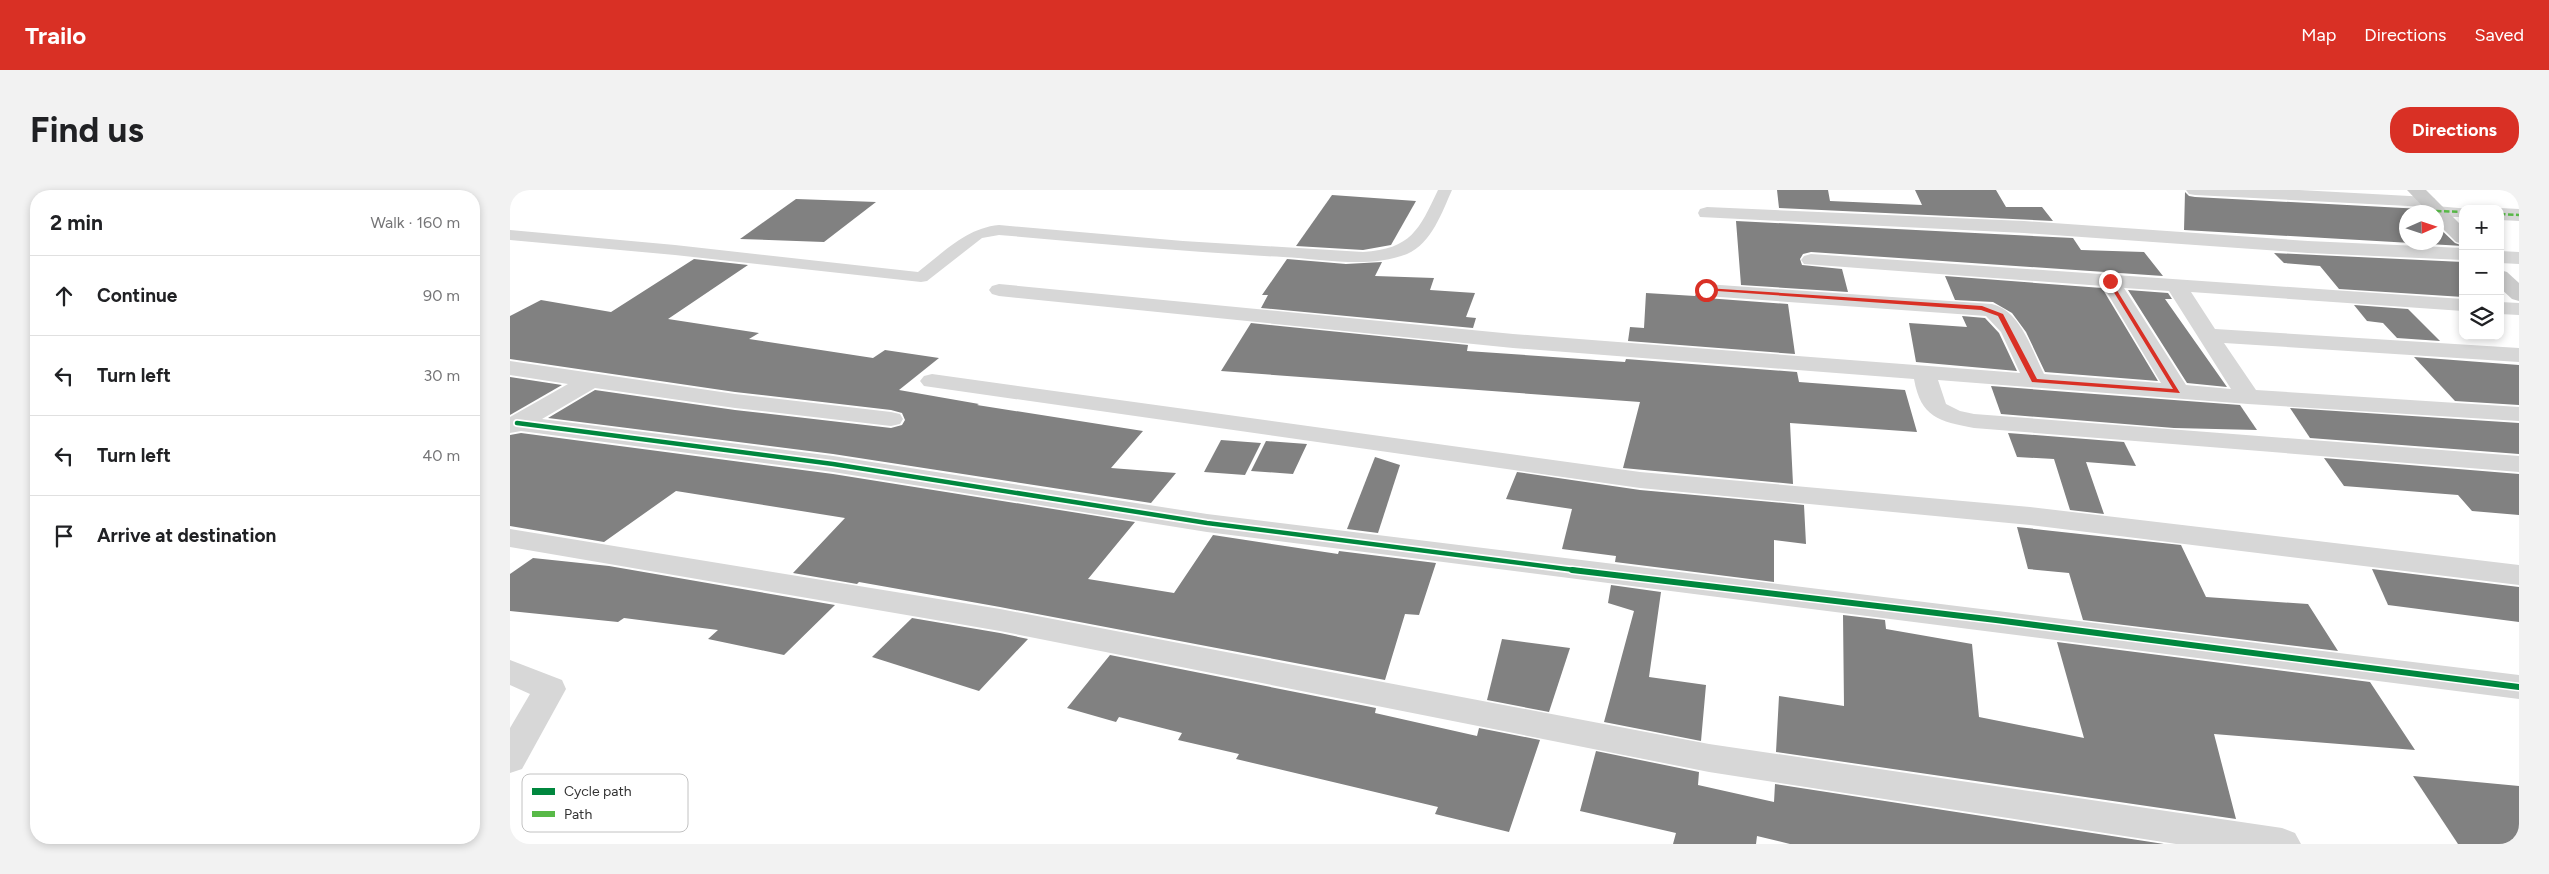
<!DOCTYPE html>
<html lang="en">
<head>
<meta charset="utf-8">
<style>
	body { margin:0; font-family:Figtree,sans-serif; background:#f2f2f2; color:#202124 }
	.controls { position:absolute; right:15px; top:15px; display:grid; overflow:hidden; border-radius:10px; box-shadow:0 2px 8px #0003 }
	.controls button { width:45px; height:45px; display:grid; place-items:center; padding:0; border:0; border-bottom:1px solid #e0e0e0; background:#fff; color:#202124; font:25px sans-serif }
	.compass { position:absolute; left:1889px; top:15px; width:45px; height:45px; border-radius:50%; background:#fff; box-shadow:0 2px 8px #0003; rotate:87deg }
	.stop { position:absolute; width:15px; height:15px; margin:-11px; border:4px solid #d93025; border-radius:50%; background:#fff }
	.stop.end { background:#d93025; border-color:#fff; box-shadow:0 1px 5px #0008 }
	.list { margin:0; padding:0; list-style:none }
	h2 { display:flex; justify-content:space-between; align-items:center; height:65px; margin:0; padding:0 20px; font-size:21px }
	h2 small { font-size:16px; font-weight:400; color:#757577 }
	.list li { display:grid; grid-template-columns:32px 1fr auto; gap:15px; align-items:center; box-sizing:border-box; height:80px; padding:0 20px; border-top:1px solid #e0e0e0 }
	.list b { display:block; font-size:19px; white-space:nowrap }
	.list em { font-size:16px; font-style:normal; color:#757577 }
	.icon { flex:none; width:28px; height:28px; fill:none; stroke:currentColor; stroke-width:2; stroke-linecap:round; stroke-linejoin:round }
	.map { position:relative; flex:none; width:2009px; height:654px; overflow:hidden; border-radius:20px }
	header { display:flex; align-items:center; gap:30px; box-sizing:border-box; height:70px; padding:0 25px; background:#d93025; color:#fff }
	header strong { font-size:24px }
	nav { display:flex; gap:28px; margin-inline-start:auto; font-size:18px }
	.intro { display:flex; align-items:center; justify-content:space-between; box-sizing:border-box; height:120px; padding:0 30px }
	h1 { margin:0; font-size:35px }
	.button { padding:12px 22px; border-radius:20px; background:#d93025; color:#fff; font-size:18px; font-weight:700 }
	main { display:flex; gap:30px; padding:0 30px }
	aside { flex:1; background:#fff; border-radius:20px; box-shadow:0 2px 8px #0003 }
	.map>svg:first-child { display:block }
	.building { fill:#818181 }
	.lines { fill:none; stroke-linecap:round; stroke-linejoin:round }
	.service { fill:#d7d7d7; fill-rule:evenodd }
	.minor { fill:#d7d7d7; fill-rule:evenodd }
	.primary { fill:#cacaca; fill-rule:evenodd }
	.quiet { stroke:#58b947; stroke-width:2.5; stroke-dasharray:5.5 2.5; stroke-linecap:butt }
	.cycleway-far1-casing { stroke:#fff; stroke-width:8 }
	.cycleway-casing { stroke:#fff; stroke-width:9 }
	.cycleway-far1 { stroke:#00873e; stroke-width:4.5 }
	.cycleway { stroke:#00873e; stroke-width:6 }
	.route { fill:#d93025 }
	.key { fill:#fff; stroke:#c2c2c2; stroke-width:1 }
	.key-label { font-size:14px; fill:#333 }
</style>
</head>
<body>
<header>
<strong>Trailo</strong>
<nav><a>Map</a><a>Directions</a><a>Saved</a></nav>
</header>
<div class="intro"><h1>Find us</h1><a class="button">Directions</a></div>
<main>
<aside>
<h2>2 min<small>Walk · 160 m</small></h2>
<ul class="list">
<li><svg class="icon" aria-label="ahead" viewBox="0 0 24 24"><path d="M12 20V5M6 11l6-6 6 6"/></svg><div><b>Continue</b></div><em>90 m</em></li>
<li><svg class="icon" aria-label="left" viewBox="0 0 24 24"><path d="M17 20v-9H6M10 6l-5 5 5 5"/></svg><div><b>Turn left</b></div><em>30 m</em></li>
<li><svg class="icon" aria-label="left" viewBox="0 0 24 24"><path d="M17 20v-9H6M10 6l-5 5 5 5"/></svg><div><b>Turn left</b></div><em>40 m</em></li>
<li><svg class="icon" aria-label="arrive" viewBox="0 0 24 24"><path d="M6 21V4h12l-3 4 3 4H6"/></svg><div><b>Arrive at destination</b></div></li>
</ul>
</aside>
<div class="map">
<svg width="2009" height="654" viewBox="0 0 2009 654">
	<rect width="100%" height="100%" fill="#fff"/>
	<!-- building -->
	<g class="building">
		<path d="M1267 0H1318L1320 11 1412 15 1405 0H1486L1496 17H1532L1543 31 1269 18Z"/>
		<path d="M1675 2 1679 6 1685 7 1912 19 1916 22H1896V52H1926V35L1945 53 1953 56 1674 40Z"/>
		<path d="M822 5 906 11 881 55 853 60 786 56Z"/>
		<path d="M286 9 314 10 366 12 314 52 230 49Z"/>
		<path d="M1226 31 1563 48 1571 60 1634 62 1653 86 1301 62 1293 64 1290 69 1292 75 1332 79 1338 102 1231 95Z"/>
		<path d="M1764 63 1953 72V107L1829 99 1810 76 1774 73Z"/>
		<path d="M184 69 238 75 158 129 249 143 239 149 363 168 375 160 429 168 389 200 469 214 467 215 633 241 601 278 666 283 641 313 323 264 38 228 85 200 225 220 381 238 392 235 395 230 392 223 381 220 225 202 0 169V126L31 110 101 122Z"/>
		<path d="M777 69 836 74 872 72 865 86 924 88 920 100 965 103 956 127 966 128 963 138 751 118 758 105H752Z"/>
		<path d="M1435 86 1592 98 1648 191 1535 182 1516 142 1502 123 1483 112 1445 110Z"/>
		<path d="M1618 100 1658 103 1662 109H1655L1717 197 1677 193Z"/>
		<path d="M1136 103 1185 106 1186 104 1196 108 1278 114 1285 164 1118 151 1120 137 1134 138Z"/>
		<path d="M1844 115 1898 119 1930 151 1887 148 1873 133 1857 131Z"/>
		<path d="M1452 126 1475 128 1489 143 1507 181 1406 172 1399 133 1457 137Z"/>
		<path d="M741 133 958 155 957 161 1115 172 1116 169 1287 182 1289 192 1395 200 1407 242 1280 233 1283 294 1113 278 1130 212 711 181Z"/>
		<path d="M1904 167 2009 175V215L1945 211Z"/>
		<path d="M0 187 52 195 0 225Z"/>
		<path d="M1481 196 1730 215 1747 240 1664 238 1491 224Z"/>
		<path d="M1780 218 2009 233V264L1800 248Z"/>
		<path d="M11 243 323 284 625 332 578 389 664 403 703 345 828 364 829 361 926 373 909 425 895 424 875 490 490 417 349 392 347 394 283 383 335 328 166 301 94 352 0 336V245Z"/>
		<path d="M1498 243 1614 252 1626 276 1576 272 1594 324 1560 320 1544 269 1507 267Z"/>
		<path d="M711 250 751 253 735 285 694 282Z"/>
		<path d="M756 251 797 254 783 284 741 281Z"/>
		<path d="M865 267 890 275 868 343 837 339Z"/>
		<path d="M1814 268 2009 284V325L1962 321 1948 305 1834 296Z"/>
		<path d="M1007 282 1130 300 1294 315 1296 354 1264 350V392L1105 372 1106 366 1052 359 1062 319 996 309Z"/>
		<path d="M1507 337 1671 355 1696 407 1798 414 1828 461 1573 430 1559 383 1518 379Z"/>
		<path d="M23 368 99 376 325 415 274 465 198 449 208 440 114 428 108 432 0 421V384Z"/>
		<path d="M1862 379 2009 397V432L1878 415Z"/>
		<path d="M1101 395 1151 402 1139 487 1196 495 1191 551 1094 532 1124 421 1098 413Z"/>
		<path d="M1333 425 1375 430 1376 439 1462 454 1469 527 1574 548 1547 452 1860 492 1905 560 1704 544 1726 629 1266 562 1269 506 1334 516Z"/>
		<path d="M402 428 490 443 518 449 469 501 362 467Z"/>
		<path d="M992 449 1060 458 1039 522 977 510Z"/>
		<path d="M600 465 866 518 865 523 967 546 969 538 1030 550 999 642 925 624 928 617 726 569 729 564 668 550 672 543 609 527 606 532 557 518Z"/>
		<path d="M1086 561 1189 582 1188 595 1264 612 1265 594 1654 654H1280L1247 646 1246 654H1163L1166 643 1070 621Z"/>
		<path d="M1903 586 2009 596V654H1948Z"/>
	</g>
	<g class="lines">
		<!-- service -->
		<path class="service" d="M928 0H942C932 22 922 53 897 64 859 79 813 69 773 67 678 62 584 53 489 45L472 48 417 91 411 92 165 65 0 50V40L165 55 408 82C433 63 456 38 489 35L673 51 853 62C901 59 909 40 928 0Z"/>
		<!-- minor -->
		<g class="minor">
			<path d="M1676 0H1789L1918 7 1924 8 1927 12 1924 16 1918 17 1685 5 1679 4Z"/>
			<path d="M1926 16 1960 19H1953V27H1926V22L1917 21 1920 17Z"/>
			<path d="M1197 17 1514 31 1798 51 1953 58V70L1798 63 1514 43 1190 27 1188 23 1190 19Z"/>
			<path d="M1990 18 2009 19V31L1990 30Z"/>
			<path d="M1990 61 2009 62V74L1990 73Z"/>
			<path d="M1301 64 1953 109V121L1681 102 1705 139 2009 158V172L1714 153 1746 200 2009 217V231L1738 214 1428 190 1436 214 1450 221 1464 224 2009 266V282L1464 238C1429 231 1411 228 1404 189L1003 158 489 106 482 104 479 100 482 96 489 94 1003 144 1510 183 1491 142 1476 126 1196 106 1189 104 1186 100 1189 96 1196 94 1482 114C1511 121 1522 161 1534 184L1651 193 1593 96 1294 74 1291 70 1294 66ZM1614 98 1659 101 1721 199 1676 195Z"/>
			<path d="M1990 112 2009 113V125L1990 124Z"/>
			<path d="M0 171 225 204 381 222 390 224 393 229 390 234 381 236 225 218 85 198 32 229 323 266 697 324 2009 485V509L697 342 323 282 11 241 0 243V227L58 194 0 185Z"/>
			<path d="M422 184 1130 282 1520 317 2009 375V395L1520 335 1130 298 414 196 410 191 414 186Z"/>
			<path d="M0 339 490 419 1199 554 1772 638 1785 643 1791 654H1666L1199 582 490 441 0 357Z"/>
			<path d="M0 470 52 490 56 499 12 579 0 583V538L20 504 0 495Z"/>
		</g>
		<!-- primary -->
		<g class="primary">
			<path d="M1897 0H1916L1953 37V54L1946 52 1926 32V22H1918Z"/>
			<path d="M1990 80 1997 82 2009 93V111L2002 109 1990 98Z"/>
		</g>
		<!-- quiet -->
		<g class="quiet">
			<path d="M1926 21 1953 22"/>
			<path d="M1990 24 2009 25"/>
		</g>
		<defs>
			<path id="cycleway-far1" d="M7 233 323 274 697 333 1072 381"/>
			<path id="cycleway" d="M1062 380 1486 430 2009 497"/>
		</defs>
		<!-- cycleway-far1 casing -->
		<use href="#cycleway-far1" class="cycleway-far1-casing"/>
		<!-- cycleway casing -->
		<use href="#cycleway" class="cycleway-casing"/>
		<!-- cycleway-far1 -->
		<use href="#cycleway-far1" class="cycleway-far1"/>
		<!-- cycleway -->
		<use href="#cycleway" class="cycleway"/>
	</g>
	<!-- route -->
	<path class="route" d="M1600 89 1670 203 1522 192 1488 126 1471 120 1193 100 1196 98 1472 116 1493 124 1527 189 1663 199 1597 91Z"/>
	<!-- legend -->
	<rect x="12" y="584" width="166" height="58" rx="8" class="key"/>
	<rect x="22" y="598" width="23" height="7" fill="#00873e"/>
	<rect x="22" y="621" width="23" height="6" fill="#58b947"/>
	<g class="key-label">
		<text x="54" y="606">Cycle path</text>
		<text x="54" y="629">Path</text>
	</g>
</svg>
<div class="controls">
<button>+</button>
<button>−</button>
<button><svg class="icon" aria-label="layers" viewBox="0 0 24 24"><path d="M12 4l9 5-9 5-9-5zM3 14l9 5 9-5"/></svg></button>
</div>
<svg class="compass" viewBox="-18 -18 36 36"><path d="M0-13l5 13h-10z" fill="#e53935"/><path d="M0 13l5-13h-10z" fill="#757577"/></svg>
<div class="stop" style="left:1196px;top:100px"></div>
<div class="stop end" style="left:1600px;top:91px"></div>
</div>
</main>
</body>
</html>
